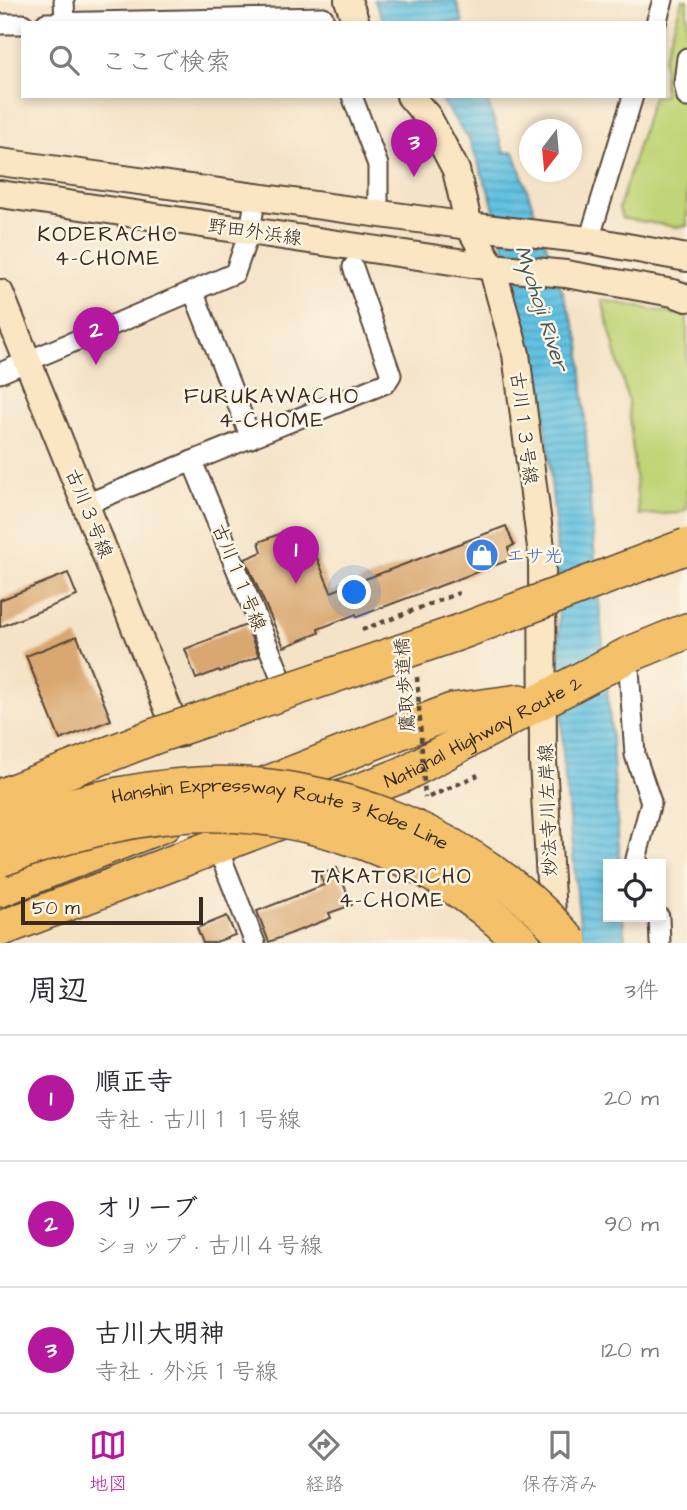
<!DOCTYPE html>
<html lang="ja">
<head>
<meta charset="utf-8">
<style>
	body { margin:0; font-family:"Architects Daughter","Klee One",sans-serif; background:#f7f7f7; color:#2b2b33 }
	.controls { position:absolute; right:21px; bottom:21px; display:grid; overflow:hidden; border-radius:0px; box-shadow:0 4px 10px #0003 }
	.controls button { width:63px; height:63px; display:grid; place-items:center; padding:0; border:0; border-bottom:2px solid #e1e1e2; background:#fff; color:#2b2b33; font:35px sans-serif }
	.compass { position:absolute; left:519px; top:119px; width:63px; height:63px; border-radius:50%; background:#fff; box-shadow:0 4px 10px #0003; rotate:196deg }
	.scale { position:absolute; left:21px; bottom:18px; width:182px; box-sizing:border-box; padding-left:7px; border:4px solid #3b2a1e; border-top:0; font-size:19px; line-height:24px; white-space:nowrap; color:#3b2a1e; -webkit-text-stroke:5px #fcf5e5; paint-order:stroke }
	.you { position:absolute; left:355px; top:593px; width:24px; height:24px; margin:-18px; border:5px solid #fff; border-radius:50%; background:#1a73e8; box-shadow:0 0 0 10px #1a73e833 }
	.badge { display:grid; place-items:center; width:46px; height:46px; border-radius:50%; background:#b5179e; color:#fff; font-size:23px; font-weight:700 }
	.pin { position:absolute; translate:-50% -58px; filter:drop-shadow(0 2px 4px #0008) }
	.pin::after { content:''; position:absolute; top:37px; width:24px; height:21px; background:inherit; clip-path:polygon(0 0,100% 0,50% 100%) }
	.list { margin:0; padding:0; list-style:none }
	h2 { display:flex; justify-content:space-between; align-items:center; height:91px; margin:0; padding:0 28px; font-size:30px }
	h2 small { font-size:23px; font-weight:400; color:#7c7c81 }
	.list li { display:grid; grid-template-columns:46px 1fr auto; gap:21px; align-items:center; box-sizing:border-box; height:126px; padding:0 28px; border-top:2px solid #e1e1e2 }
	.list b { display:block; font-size:26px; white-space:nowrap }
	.list p { margin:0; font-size:23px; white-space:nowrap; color:#7c7c81 }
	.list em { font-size:23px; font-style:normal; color:#7c7c81 }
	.icon { flex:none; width:38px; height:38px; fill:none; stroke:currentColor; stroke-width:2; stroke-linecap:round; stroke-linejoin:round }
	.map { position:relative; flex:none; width:687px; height:943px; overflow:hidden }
	.search { position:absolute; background:#fff; box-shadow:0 4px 10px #0003; left:21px; right:21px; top:21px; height:77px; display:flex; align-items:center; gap:18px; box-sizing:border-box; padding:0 24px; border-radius:0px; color:#7c7c81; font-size:26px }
	.sheet { height:469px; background:#fff }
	nav { display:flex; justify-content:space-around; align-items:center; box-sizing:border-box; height:98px; border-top:2px solid #e1e1e2; background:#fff; font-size:19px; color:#7c7c81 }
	nav a { display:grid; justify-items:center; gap:4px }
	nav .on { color:#b5179e }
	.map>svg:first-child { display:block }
	.green { fill:#c1d477; stroke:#7e7f4a; stroke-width:2 }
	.water { fill:url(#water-rules); stroke:#4f7680; stroke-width:2 }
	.building { fill:#d9a770 }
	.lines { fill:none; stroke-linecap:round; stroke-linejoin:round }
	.street-casing { stroke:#574638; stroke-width:23 }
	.secondary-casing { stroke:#574638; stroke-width:30 }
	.highway-casing { stroke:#574638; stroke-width:38 }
	.path { stroke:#574638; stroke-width:4.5; stroke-dasharray:5 5; stroke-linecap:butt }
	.street { stroke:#fff; stroke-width:19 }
	.secondary { stroke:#fbe6c3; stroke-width:26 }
	.highway { stroke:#f4c16a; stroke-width:35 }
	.highway-bridge-casing { stroke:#574638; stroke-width:38; stroke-linecap:butt }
	.path-bridge { stroke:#574638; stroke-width:4.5; stroke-dasharray:5 5; stroke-linecap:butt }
	.highway-bridge { stroke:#f4c16a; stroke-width:35 }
	.labels { text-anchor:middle; stroke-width:5; stroke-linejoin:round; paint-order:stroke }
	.street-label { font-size:19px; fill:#3b2a1e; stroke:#fcf5e5 }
	.shop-label { font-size:19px; fill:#366cbe; stroke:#fcf5e5; text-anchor:start }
	.neighbourhood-label { font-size:21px; letter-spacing:2px; fill:#3b2a1e; stroke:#fcf5e5 }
	.water-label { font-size:21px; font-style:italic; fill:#475859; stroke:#fcf5e5 }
</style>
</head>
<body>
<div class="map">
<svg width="687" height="943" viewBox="0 0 687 943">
	<defs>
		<pattern id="water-rules" width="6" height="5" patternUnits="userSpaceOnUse" patternTransform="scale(1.75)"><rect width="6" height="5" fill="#63c2e2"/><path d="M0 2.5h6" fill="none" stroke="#539eb7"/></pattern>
	</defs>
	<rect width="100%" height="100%" fill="#fcf5e5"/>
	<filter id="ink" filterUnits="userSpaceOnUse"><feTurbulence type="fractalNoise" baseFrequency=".0143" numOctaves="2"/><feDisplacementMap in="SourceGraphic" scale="14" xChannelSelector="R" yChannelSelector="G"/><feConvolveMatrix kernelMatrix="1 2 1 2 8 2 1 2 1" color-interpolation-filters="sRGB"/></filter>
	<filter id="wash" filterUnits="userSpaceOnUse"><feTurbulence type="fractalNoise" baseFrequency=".00686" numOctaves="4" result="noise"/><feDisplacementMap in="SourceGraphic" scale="28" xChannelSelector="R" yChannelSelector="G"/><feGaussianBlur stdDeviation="1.57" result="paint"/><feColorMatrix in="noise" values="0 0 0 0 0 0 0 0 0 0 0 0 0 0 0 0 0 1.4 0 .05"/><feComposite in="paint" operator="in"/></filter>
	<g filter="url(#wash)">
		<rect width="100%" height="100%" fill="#f5e3c8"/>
		<!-- green -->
		<g class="green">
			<path d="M682 0H687V226L676 227 622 218 619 208 653 96H664V59Z"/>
			<path d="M602 300 687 316V509L679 513 639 515 628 401Z"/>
		</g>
		<!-- water -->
		<g class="water">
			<path d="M374 0H456L463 23H385Z"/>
			<path d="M438 96H486L504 152H514L580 342 591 514 612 742 620 864H608V917H623L625 943H582L563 758 556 532 542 388 490 195 469 139Z"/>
		</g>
		<g id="blocks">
			<!-- building -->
			<g class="building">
				<path d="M506 526 514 545 508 548 512 559 357 617 356 614 318 629 319 633 284 647 245 559 262 552 259 542 284 532 288 542 307 534 331 592Z"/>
				<path d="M68 573 77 596 0 627V600Z"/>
				<path d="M246 625 259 656 220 672 219 670 196 679 185 649Z"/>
				<path d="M77 636 111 720 60 740 26 656Z"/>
				<path d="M337 868 352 905 329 913 331 918 269 942 257 911 324 885 320 875Z"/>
				<path d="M227 916 235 935 213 943H203L197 928Z"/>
			</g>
		</g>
	</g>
	<g filter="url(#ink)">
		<use href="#blocks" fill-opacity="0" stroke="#574638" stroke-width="2"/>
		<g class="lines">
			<defs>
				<g id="street">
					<path d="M64 0 65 22"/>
					<path d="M46 23 323 17"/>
					<path d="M656 23 663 0"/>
					<path d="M0 24H23"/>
					<path d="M687 58 684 83 687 97"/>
					<path d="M352 96 378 165V213"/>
					<path d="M589 240 633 96"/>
					<path d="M193 291 251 438"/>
					<path d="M0 373 235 273 250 230 256 196"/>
					<path d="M192 461 287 692"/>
					<path d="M86 504 386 383 391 375 353 267"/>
					<path d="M628 655 635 755 651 802 636 859 639 864"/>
					<path d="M217 847 255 943"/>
					<path d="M659 917 660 943"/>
				</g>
				<g id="secondary">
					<path d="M348 0 356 23"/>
					<path d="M410 96 428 117 456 170 469 226 492 267 516 354 542 555 543 762 553 931"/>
					<path d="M0 162 469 226 589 240 687 258"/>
					<path d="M0 194 492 267 566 274 673 293 687 298"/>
					<path d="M0 293 178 734"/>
				</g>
				<g id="highway">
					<path d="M249 791 452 711 520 702"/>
					<path d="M0 889 164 824"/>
					<path id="s1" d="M0 929 402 775 628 655 687 631"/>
				</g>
			</defs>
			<!-- street casing -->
			<use href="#street" class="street-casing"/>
			<!-- secondary casing -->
			<use href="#secondary" class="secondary-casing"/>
			<!-- highway casing -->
			<use href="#highway" class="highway-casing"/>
			<!-- path -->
			<g class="path">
				<path d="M362 630 459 593"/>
				<path d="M429 797 478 775"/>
			</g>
			<!-- street -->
			<use href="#street" class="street"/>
			<!-- secondary -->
			<use href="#secondary" class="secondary"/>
			<!-- highway -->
			<use href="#highway" class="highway"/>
			<defs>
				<g id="highway-bridge">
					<path d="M0 797 155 736 460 632 687 546"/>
					<path id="s2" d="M0 827C64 806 129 789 197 785 331 777 484 839 570 943"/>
					<path d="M0 859C55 838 117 820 176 815 300 805 436 854 522 943"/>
				</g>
			</defs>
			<!-- highway-bridge casing -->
			<use href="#highway-bridge" class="highway-bridge-casing"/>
			<!-- path-bridge -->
			<path class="path-bridge" d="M417 677 425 798"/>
			<!-- highway-bridge -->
			<use href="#highway-bridge" class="highway-bridge"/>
		</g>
	</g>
	<!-- icons -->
	<defs>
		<symbol id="shop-disc" viewBox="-11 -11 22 22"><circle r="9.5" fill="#3f7fe0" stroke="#fcf5e5"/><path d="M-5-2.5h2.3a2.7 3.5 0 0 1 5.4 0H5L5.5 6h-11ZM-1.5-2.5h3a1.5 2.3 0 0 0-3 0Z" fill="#fff"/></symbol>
	</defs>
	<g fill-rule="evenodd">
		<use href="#shop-disc" x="463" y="536" width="38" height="38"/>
	</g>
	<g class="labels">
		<!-- street labels -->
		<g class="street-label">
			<text transform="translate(255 231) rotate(8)" y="7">野田外浜線</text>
			<text transform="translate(525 428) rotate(83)" y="7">古川１３号線</text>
			<text transform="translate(90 513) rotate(68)" y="7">古川３号線</text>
			<text transform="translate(240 577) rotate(68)" y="7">古川１１号線</text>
			<text transform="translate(404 685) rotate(-94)" y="7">鷹取歩道橋</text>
			<text dy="7" stroke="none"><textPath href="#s1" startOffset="522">National Highway Route 2</textPath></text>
			<text transform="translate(547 810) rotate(-92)" y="7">妙法寺川左岸線</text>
			<text dy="7" stroke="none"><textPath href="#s2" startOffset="289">Hanshin Expressway Route 3 Kobe Line</textPath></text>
		</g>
		<!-- shop labels -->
		<g class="shop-label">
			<text x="506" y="562">エサ光</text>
		</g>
		<!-- neighbourhood labels -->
		<g class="neighbourhood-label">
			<text x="108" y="241">KODERACHO<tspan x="108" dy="24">4-CHOME</tspan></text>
			<text x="272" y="403">FURUKAWACHO<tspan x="272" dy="24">4-CHOME</tspan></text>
			<text x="392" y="883">TAKATORICHO<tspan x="392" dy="24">4-CHOME</tspan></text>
		</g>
		<!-- water labels -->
		<g class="water-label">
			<text transform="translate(542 308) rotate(72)" y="7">Myohoji River</text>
		</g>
	</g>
</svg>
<div class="controls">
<button><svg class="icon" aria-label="locate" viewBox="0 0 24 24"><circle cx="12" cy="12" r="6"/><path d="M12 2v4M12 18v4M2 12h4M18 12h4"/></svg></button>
</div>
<svg class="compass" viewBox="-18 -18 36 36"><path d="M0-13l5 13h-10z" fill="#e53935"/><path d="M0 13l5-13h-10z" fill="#7c7c81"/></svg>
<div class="scale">50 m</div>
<div class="you"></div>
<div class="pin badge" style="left:296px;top:584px">1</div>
<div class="pin badge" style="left:96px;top:365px">2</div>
<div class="pin badge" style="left:414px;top:177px">3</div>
<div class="search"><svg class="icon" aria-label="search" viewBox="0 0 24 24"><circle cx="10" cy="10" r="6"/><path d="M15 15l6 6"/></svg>ここで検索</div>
</div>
<section class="sheet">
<h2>周辺<small>3件</small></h2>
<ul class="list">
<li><span class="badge">1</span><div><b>順正寺</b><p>寺社 · 古川１１号線</p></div><em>20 m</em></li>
<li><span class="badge">2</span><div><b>オリーブ</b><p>ショップ · 古川４号線</p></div><em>90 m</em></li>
<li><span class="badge">3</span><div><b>古川大明神</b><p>寺社 · 外浜１号線</p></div><em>120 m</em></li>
</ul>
</section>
<nav>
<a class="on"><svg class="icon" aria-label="map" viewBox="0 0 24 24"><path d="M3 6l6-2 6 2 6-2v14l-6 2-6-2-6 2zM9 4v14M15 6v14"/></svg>地図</a>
<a><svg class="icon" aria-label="directions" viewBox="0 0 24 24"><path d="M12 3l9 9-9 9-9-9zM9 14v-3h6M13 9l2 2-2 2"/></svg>経路</a>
<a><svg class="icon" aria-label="saved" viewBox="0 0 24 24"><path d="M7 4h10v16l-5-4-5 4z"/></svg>保存済み</a>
</nav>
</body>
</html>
